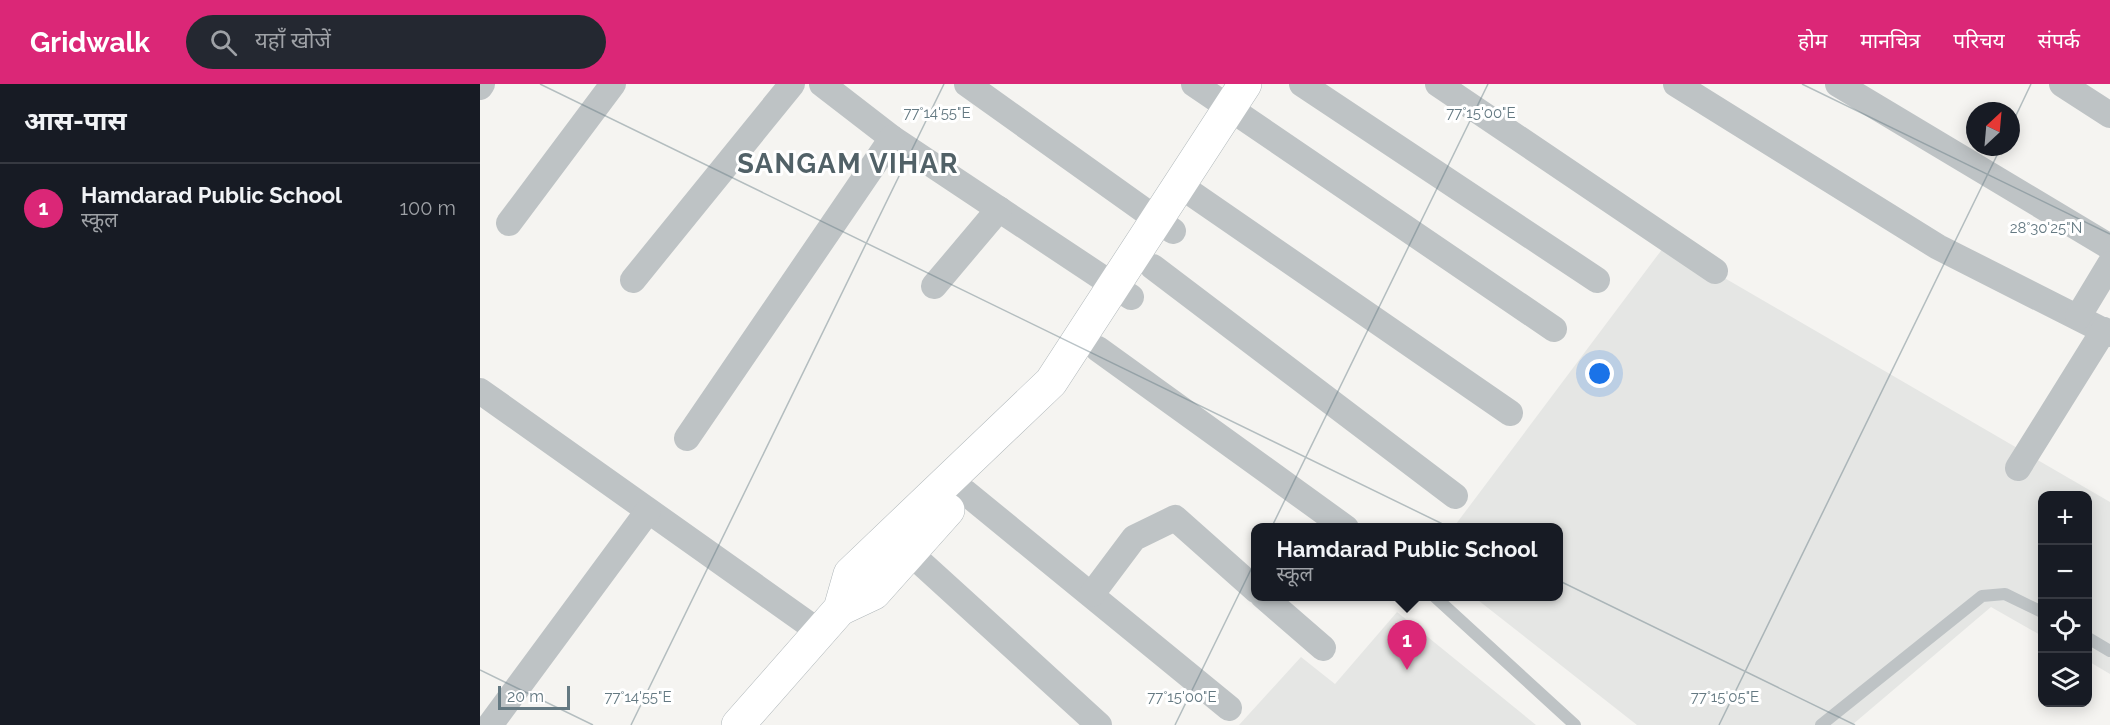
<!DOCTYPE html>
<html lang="hi">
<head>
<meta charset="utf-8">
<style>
	body { margin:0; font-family:Raleway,"Noto Sans Devanagari",sans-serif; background:#242831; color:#f1f3f6 }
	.controls { position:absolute; right:18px; bottom:18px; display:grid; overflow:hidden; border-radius:12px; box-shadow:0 3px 15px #0003 }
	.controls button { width:54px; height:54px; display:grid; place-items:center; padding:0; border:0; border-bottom:2px solid #363941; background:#171b24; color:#f1f3f6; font:30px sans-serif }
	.compass { position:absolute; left:1486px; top:18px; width:54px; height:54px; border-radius:50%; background:#171b24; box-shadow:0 3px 15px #0003; rotate:26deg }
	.scale { position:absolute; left:18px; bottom:15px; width:72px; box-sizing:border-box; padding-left:6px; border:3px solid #647982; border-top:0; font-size:16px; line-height:21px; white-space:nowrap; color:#647982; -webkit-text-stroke:4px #fff; paint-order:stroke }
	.you { position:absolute; left:1120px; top:290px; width:21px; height:21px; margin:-15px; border:4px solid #fff; border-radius:50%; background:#1a73e8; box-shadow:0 0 0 9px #1a73e833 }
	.badge { display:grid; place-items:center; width:39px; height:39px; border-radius:50%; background:#db2777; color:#fff; font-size:20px; font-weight:700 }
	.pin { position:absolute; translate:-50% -50px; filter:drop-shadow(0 2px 3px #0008) }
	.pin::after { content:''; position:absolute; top:32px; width:21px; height:18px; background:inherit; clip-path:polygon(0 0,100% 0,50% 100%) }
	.popup { position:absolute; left:771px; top:439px; width:312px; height:78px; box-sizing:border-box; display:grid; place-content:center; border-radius:12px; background:#171b24; filter:drop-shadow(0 2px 4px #0005); font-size:20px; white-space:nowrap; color:#9ea1a6 }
	.popup b { font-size:22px; color:#f1f3f6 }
	.popup::after { content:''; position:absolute; left:50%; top:100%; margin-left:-12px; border:12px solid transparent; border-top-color:#171b24 }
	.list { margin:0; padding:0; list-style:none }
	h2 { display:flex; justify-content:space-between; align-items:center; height:78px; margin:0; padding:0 24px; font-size:26px }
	h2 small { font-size:20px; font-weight:400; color:#9ea1a6 }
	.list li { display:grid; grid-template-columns:39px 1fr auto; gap:18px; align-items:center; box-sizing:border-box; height:90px; padding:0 24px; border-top:2px solid #363941 }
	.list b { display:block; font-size:22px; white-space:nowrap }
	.list p { margin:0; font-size:20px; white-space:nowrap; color:#9ea1a6 }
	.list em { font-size:20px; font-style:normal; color:#9ea1a6 }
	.icon { flex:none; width:33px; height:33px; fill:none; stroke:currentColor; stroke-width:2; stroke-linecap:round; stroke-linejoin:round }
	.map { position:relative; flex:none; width:1630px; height:641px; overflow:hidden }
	header { display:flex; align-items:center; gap:36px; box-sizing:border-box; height:84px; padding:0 30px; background:#db2777; color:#fff }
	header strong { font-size:28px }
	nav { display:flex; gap:33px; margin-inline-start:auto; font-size:21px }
	.search { width:420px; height:54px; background:#242831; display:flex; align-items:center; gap:15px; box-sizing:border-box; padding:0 21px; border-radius:33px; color:#9ea1a6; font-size:22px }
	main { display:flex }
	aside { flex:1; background:#171b24 }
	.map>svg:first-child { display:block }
	.built { fill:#e5e6e4 }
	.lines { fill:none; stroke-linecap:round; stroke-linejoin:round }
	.secondary-casing { stroke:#b0b7ba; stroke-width:34 }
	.lane { stroke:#bec3c5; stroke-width:12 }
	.street { stroke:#bec3c5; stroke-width:26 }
	.secondary { stroke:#fff; stroke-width:33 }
	.ticks { fill:none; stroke:#647982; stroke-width:1.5; stroke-opacity:0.45 }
	.labels { text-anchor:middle; stroke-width:6; stroke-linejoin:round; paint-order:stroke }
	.district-label { font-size:27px; font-weight:bold; letter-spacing:1.5px; fill:#516167; stroke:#fff }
	.ticks-label { font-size:15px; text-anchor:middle; fill:#647982; stroke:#fff; stroke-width:6; stroke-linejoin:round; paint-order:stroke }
</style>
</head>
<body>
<header>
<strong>Gridwalk</strong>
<div class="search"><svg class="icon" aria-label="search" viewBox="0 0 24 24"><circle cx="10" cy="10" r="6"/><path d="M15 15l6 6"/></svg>यहाँ खोजें</div>
<nav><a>होम</a><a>मानचित्र</a><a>परिचय</a><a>संपर्क</a></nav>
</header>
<main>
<aside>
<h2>आस-पास<small></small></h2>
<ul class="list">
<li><span class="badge">1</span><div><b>Hamdarad Public School</b><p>स्कूल</p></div><em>100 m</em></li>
</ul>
</aside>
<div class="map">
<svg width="1630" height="641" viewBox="0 0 1630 641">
	<rect width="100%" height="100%" fill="#f5f4f1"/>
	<!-- built -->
	<g class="built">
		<path d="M1186 160 1630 418V590L1608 577V412H1562V552L1511 523 1372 641H1157L994 513 1078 512V444H973Z"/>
		<path d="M917 528 1056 641H759L821 573 855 600Z"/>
	</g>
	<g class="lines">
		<defs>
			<g id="secondary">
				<path d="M360 525 394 509 468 426"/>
				<path d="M258 641 360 525 370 490 571 298 765 0"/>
			</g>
		</defs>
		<!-- secondary casing -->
		<use href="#secondary" class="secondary-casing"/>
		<!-- lane -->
		<g class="lane">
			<path d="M954 512 1095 641"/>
			<path d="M1608 554 1630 567"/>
			<path d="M1341 641 1502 512 1525 510 1562 528"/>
		</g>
		<!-- street -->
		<g class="street">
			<path d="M342 0 412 54 651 213"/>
			<path d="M487 0 693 147"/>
			<path d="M714 0 1074 245"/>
			<path d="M822 0 1117 196"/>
			<path d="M958 0 1235 187"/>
			<path d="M1196 0 1458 163 1630 250"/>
			<path d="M1358 0 1630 163"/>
			<path d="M1582 0 1630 31"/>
			<path d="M0 3 2 0"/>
			<path d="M711 109 1030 329"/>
			<path d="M29 139 133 0"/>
			<path d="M673 183 975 412"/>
			<path d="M153 196 312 0"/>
			<path d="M454 202 519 125"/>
			<path d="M1598 233 1630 180"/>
			<path d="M618 265 866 444"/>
			<path d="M0 307 341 549"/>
			<path d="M207 354 412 54"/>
			<path d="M1538 384 1624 246"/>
			<path d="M485 408 749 624"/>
			<path d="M428 467 619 641"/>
			<path d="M612 510 654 454 695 434 776 506"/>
			<path d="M783 512 843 564"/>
			<path d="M10 641 168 427"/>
		</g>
		<!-- secondary -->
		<use href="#secondary" class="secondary"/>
	</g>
	<!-- ticks -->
	<path class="ticks" d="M60 0 1375 641M1322 0 1630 150M1531 42 1551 0M0 586 113 641M151 641 464 0M695 641 1008 0M1239 641 1521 63"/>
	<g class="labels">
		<!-- district labels -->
		<g class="district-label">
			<text x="368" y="89">SANGAM VIHAR</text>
		</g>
	</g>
	<g class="ticks-label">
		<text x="457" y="34">77°14'55"E</text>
		<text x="1001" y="34">77°15'00"E</text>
		<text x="1566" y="149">28°30'25"N</text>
		<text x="158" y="618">77°14'55"E</text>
		<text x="702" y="618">77°15'00"E</text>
		<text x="1245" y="618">77°15'05"E</text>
	</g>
</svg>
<div class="controls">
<button>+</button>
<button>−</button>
<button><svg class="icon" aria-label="locate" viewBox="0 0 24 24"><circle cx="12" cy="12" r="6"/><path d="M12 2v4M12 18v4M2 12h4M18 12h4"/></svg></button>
<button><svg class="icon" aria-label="layers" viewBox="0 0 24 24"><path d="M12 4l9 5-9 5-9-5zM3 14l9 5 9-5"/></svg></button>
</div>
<svg class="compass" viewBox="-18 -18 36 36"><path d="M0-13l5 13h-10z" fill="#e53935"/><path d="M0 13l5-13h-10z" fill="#9ea1a6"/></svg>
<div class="scale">20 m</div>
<div class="you"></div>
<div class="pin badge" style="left:927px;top:586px">1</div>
<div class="popup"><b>Hamdarad Public School</b>स्कूल</div>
</div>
</main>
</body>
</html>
